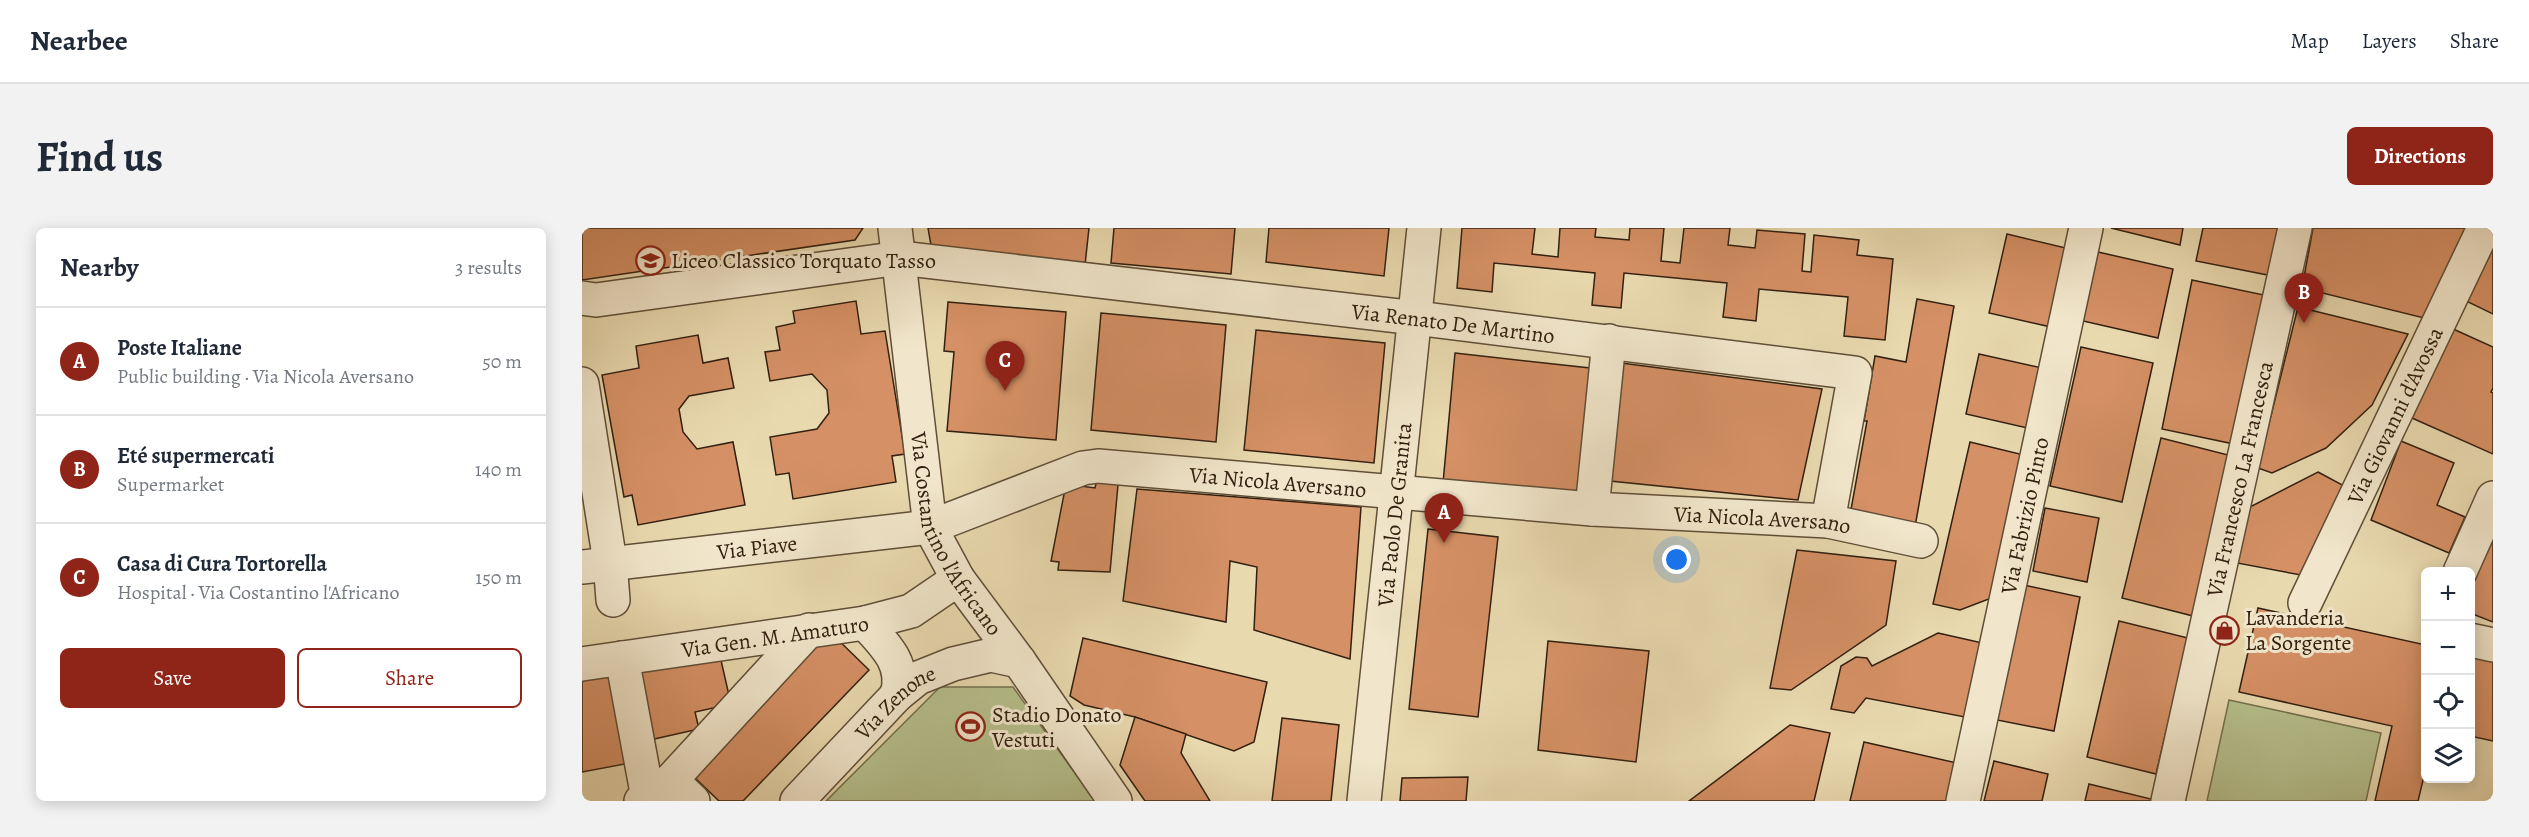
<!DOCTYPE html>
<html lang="en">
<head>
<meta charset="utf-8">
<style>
	body { margin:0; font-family:Alegreya,serif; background:#f2f2f3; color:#1f2937 }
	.controls { position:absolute; right:18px; bottom:18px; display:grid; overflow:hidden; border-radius:9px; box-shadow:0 3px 15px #0003 }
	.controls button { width:54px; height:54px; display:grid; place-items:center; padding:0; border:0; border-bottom:2px solid #e0e1e3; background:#fff; color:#1f2937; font:30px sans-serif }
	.you { position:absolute; left:1095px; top:332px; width:21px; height:21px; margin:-15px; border:4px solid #fff; border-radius:50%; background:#1a73e8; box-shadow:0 0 0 9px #1a73e833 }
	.badge { display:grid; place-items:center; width:39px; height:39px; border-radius:50%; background:#8f2418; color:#fff; font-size:20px; font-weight:700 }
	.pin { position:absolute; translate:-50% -50px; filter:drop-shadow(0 2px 3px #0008) }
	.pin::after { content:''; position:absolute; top:32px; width:21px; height:18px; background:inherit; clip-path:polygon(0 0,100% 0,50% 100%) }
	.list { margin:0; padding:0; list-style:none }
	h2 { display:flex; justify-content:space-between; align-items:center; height:78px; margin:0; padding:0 24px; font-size:26px }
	h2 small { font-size:20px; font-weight:400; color:#747a83 }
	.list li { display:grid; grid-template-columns:39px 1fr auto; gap:18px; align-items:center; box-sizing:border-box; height:108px; padding:0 24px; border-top:2px solid #e0e1e3 }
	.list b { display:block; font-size:22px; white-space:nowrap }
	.list p { margin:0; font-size:20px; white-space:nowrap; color:#747a83 }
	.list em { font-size:20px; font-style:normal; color:#747a83 }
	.actions { display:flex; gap:12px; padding:18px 24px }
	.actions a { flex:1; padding:14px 0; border:2px solid #8f2418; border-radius:9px; text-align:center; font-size:21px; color:#8f2418 }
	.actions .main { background:#8f2418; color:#fff }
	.icon { flex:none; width:33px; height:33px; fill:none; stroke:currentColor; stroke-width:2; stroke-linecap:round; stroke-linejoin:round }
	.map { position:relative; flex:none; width:1911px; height:573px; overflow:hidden; border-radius:9px }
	header { display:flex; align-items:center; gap:36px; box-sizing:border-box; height:84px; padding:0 30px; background:#fff; border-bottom:2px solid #e0e1e3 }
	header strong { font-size:28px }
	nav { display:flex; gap:33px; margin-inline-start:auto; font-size:21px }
	.intro { display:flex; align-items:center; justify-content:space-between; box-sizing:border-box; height:144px; padding:0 36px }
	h1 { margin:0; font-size:42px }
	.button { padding:15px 27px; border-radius:9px; background:#8f2418; color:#fff; font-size:21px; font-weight:700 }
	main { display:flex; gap:36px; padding:0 36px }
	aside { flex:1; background:#fff; border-radius:9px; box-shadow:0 3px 15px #0003 }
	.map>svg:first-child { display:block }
	.green { fill:#b5bf8c; stroke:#74704e; stroke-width:1.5 }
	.building { fill:#d59065; stroke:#322010; stroke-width:1.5 }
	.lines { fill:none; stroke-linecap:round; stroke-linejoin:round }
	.minor-casing { stroke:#604e38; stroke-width:36 }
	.minor { stroke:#f1e6cb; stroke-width:33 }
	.labels { text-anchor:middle; stroke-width:6; stroke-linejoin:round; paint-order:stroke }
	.poi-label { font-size:22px; fill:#322010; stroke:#f1e6cb; text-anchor:start }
	.street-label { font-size:22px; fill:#322010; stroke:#f1e6cb }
</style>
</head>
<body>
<header>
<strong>Nearbee</strong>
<nav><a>Map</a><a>Layers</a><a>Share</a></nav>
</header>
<div class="intro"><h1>Find us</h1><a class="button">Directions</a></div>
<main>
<aside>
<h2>Nearby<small>3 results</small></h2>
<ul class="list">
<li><span class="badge">A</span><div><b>Poste Italiane</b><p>Public building · Via Nicola Aversano</p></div><em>50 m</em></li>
<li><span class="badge">B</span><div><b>Eté supermercati</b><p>Supermarket</p></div><em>140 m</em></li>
<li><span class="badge">C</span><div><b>Casa di Cura Tortorella</b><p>Hospital · Via Costantino l'Africano</p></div><em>150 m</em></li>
</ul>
<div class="actions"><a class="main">Save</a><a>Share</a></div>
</aside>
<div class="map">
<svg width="1911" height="573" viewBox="0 0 1911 573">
	<rect width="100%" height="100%" fill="#e9d9af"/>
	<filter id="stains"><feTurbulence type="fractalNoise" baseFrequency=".00333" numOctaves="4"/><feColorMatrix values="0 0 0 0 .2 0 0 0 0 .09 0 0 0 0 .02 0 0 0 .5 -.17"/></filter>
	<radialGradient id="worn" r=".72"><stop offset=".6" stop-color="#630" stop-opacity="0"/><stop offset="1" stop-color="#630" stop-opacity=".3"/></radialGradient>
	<!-- green -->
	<g class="green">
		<path d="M358 459H431L513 573H244Z"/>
		<path d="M1647 472 1799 505 1784 573H1625Z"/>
	</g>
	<!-- building -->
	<g class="building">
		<path d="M0 0H281L273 12 0 52Z"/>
		<path d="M346 0H507L503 37 350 23Z"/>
		<path d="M532 0H653L649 46 529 35Z"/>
		<path d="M687 0H807L802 48 684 34Z"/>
		<path d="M880 0H953L950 26 976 29 978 0H1014L1013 9 1047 12 1048 0H1082L1079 33 1098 35 1102 0H1148L1146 17 1173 20 1175 2 1223 6 1220 43 1229 44 1232 7 1277 12 1275 27 1311 31 1303 112 1262 108 1266 69 1177 61 1174 93 1141 89 1145 55 1042 45 1039 80 1010 77 1013 45 912 35 910 64 875 60Z"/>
		<path d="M1529 0H1601L1598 17Z"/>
		<path d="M1621 0H1705L1696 49 1614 33Z"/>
		<path d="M1731 0H1889L1846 91 1720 60Z"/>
		<path d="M1425 6 1488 21 1469 99 1407 85Z"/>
		<path d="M1911 11V86L1882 72Z"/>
		<path d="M1516 24 1591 41 1576 110 1501 93Z"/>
		<path d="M1610 52 1682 67 1652 216 1580 201Z"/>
		<path d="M1335 71 1372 78 1333 299 1268 287 1285 193H1282L1293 128 1324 134Z"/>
		<path d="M274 73 279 106 303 103 323 226 310 228 314 254 211 271 207 245 194 247 188 209 235 201 247 185 245 162 230 146 188 153 183 124 198 122 194 99 213 95 211 83Z"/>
		<path d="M366 74 484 84 474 212 365 203 372 124 362 123Z"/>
		<path d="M1716 79 1826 106 1790 177 1744 220 1690 245 1676 240Z"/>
		<path d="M519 85 644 97 634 214 509 202Z"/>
		<path d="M1869 100 1911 119V160L1909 164 1911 165V226L1830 190Z"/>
		<path d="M674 102 803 115 792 235 662 222Z"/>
		<path d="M116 107 121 135 146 130 152 160 107 168 97 181 101 204 115 221 151 214 163 277 56 297 50 267 42 269 20 147 57 140 54 118Z"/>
		<path d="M1499 119 1571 135 1540 274 1468 258Z"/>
		<path d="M873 125 1008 140 995 267 861 255Z"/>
		<path d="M1397 126 1473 143 1459 203 1384 186Z"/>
		<path d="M1039 135 1240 161 1216 272 1028 253Z"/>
		<path d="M1579 210 1654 229 1615 389 1540 370Z"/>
		<path d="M1819 213 1872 235 1855 277 1883 289 1867 325 1789 292Z"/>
		<path d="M1388 214 1446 228 1420 366 1378 382 1351 376Z"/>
		<path d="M1736 244 1766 260 1724 348 1655 335 1666 280Z"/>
		<path d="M516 248 535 252 536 257 528 344 476 342 477 334 469 333 484 256 513 260Z"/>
		<path d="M555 261 779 279 768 431 672 402 675 339 648 333 644 394 541 373Z"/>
		<path d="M1463 280 1517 290 1505 354 1451 343Z"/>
		<path d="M846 301 916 309 896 489 827 481Z"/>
		<path d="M1911 302V394L1888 385V363Z"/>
		<path d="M1215 322 1314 333 1304 397 1209 462 1188 460Z"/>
		<path d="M1442 357 1498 369 1472 503 1415 492Z"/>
		<path d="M1676 380 1844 417V540L1836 573H1793L1810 498 1657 464Z"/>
		<path d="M1537 393 1606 410 1574 546 1505 529Z"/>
		<path d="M248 404 287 442 161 573H137L110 547Z"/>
		<path d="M1356 405 1405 416 1388 490 1284 470 1272 485 1249 481 1259 438 1274 429 1285 430 1290 438Z"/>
		<path d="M501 410 685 454 672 514 652 523 553 489 502 477 488 468Z"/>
		<path d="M966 413 1067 423 1054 534 956 522Z"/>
		<path d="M1888 427 1911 432V513L1888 508Z"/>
		<path d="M138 428 149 476 113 484 117 501 72 511 58 441Z"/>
		<path d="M28 443 43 536 0 544V448Z"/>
		<path d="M553 489 604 506 599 525 628 573H563L538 537Z"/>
		<path d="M700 490 757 497 749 573H690Z"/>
		<path d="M1208 497 1248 505 1232 573H1107Z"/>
		<path d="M1282 514 1375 535 1367 573H1268Z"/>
		<path d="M1412 533 1466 546 1460 573H1402Z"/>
		<path d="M886 549 884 573H818L820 550Z"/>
		<path d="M1507 556 1569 571V573H1503Z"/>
	</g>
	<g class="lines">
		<defs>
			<g id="minor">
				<path id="s1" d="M313 0 348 299 376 351 437 433 533 573"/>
				<path id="s2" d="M0 70 14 72 318 30 834 90 1273 145 1246 293"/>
				<path d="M0 156 28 334 31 372"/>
				<path d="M1010 281 1027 113"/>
				<path id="s3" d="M0 339 348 299 501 240 516 238 1010 281 1246 293 1339 313"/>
				<path d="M1878 344 1911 270"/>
				<path id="s4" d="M1723 375 1902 0"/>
				<path d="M283 395C303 417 324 436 315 467"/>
				<path d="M1888 412 1911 417"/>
				<path d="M40 430 66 570"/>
				<path id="s5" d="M0 436 283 395 329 383 376 351"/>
				<path d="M89 552 111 573"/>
				<path d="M59 573 66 570 89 552 227 402"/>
				<path id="s6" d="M215 573 315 467 336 450 371 436 409 427 437 433"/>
				<path id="s7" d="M782 573 842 0"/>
				<path id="s8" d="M1381 573 1504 0"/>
				<path id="s9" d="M1586 573 1713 0"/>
			</g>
		</defs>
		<!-- minor casing -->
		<use href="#minor" class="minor-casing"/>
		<!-- minor -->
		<use href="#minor" class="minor"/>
	</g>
	<!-- icons -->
	<defs>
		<symbol id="school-ring" viewBox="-11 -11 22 22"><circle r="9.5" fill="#f1e6cb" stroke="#8f2418" stroke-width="1.5"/><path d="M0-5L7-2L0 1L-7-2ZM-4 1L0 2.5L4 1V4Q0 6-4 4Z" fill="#8f2418"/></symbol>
		<symbol id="shop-ring" viewBox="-11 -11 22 22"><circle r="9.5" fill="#f1e6cb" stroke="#8f2418" stroke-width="1.5"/><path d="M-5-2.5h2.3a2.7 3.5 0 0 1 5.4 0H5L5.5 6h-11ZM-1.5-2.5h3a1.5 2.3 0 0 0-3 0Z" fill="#8f2418"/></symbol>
		<symbol id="stadium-ring" viewBox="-11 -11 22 22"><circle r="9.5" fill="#f1e6cb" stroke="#8f2418" stroke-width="1.5"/><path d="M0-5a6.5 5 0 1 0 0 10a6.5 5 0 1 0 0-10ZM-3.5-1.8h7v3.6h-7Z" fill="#8f2418"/></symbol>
	</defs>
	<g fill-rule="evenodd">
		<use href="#school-ring" x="52" y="16" width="33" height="33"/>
		<use href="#shop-ring" x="1626" y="386" width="33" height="33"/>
		<use href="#stadium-ring" x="372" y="482" width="33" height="33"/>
	</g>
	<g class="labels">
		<!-- poi labels -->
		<g class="poi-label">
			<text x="89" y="40">Liceo Classico Torquato Tasso</text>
			<text x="1663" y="397">Lavanderia<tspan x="1663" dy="25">La Sorgente</tspan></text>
			<text x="410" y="494">Stadio Donato<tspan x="410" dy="25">Vestuti</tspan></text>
		</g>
		<!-- street labels -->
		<g class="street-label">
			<text dy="8" stroke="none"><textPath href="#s2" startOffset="878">Via Renato De Martino</textPath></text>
			<text dy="8" stroke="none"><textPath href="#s4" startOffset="208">Via Giovanni d'Avossa</textPath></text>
			<text dy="8" stroke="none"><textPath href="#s9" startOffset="330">Via Francesco La Francesca</textPath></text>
			<text dy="8" stroke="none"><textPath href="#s3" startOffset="710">Via Nicola Aversano</textPath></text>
			<text dy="8" stroke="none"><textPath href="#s7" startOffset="288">Via Paolo De Granita</textPath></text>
			<text dy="8" stroke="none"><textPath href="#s8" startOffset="292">Via Fabrizio Pinto</textPath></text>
			<text dy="8" stroke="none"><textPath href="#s3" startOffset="1196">Via Nicola Aversano</textPath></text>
			<text dy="8" stroke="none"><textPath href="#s1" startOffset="316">Via Costantino l'Africano</textPath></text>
			<text dy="8" stroke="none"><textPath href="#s3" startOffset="176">Via Piave</textPath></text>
			<text dy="8" stroke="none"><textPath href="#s5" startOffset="195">Via Gen. M. Amaturo</textPath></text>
			<text dy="8" stroke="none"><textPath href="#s6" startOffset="140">Via Zenone</textPath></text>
		</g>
	</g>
	<rect width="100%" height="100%" filter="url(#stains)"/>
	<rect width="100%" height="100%" fill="url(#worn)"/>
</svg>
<div class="controls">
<button>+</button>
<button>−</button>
<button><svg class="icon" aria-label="locate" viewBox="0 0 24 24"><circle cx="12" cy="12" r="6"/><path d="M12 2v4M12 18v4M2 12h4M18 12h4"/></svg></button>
<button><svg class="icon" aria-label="layers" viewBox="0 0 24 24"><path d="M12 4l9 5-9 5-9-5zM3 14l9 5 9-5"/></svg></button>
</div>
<div class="you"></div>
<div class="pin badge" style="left:862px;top:315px">A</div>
<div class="pin badge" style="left:1722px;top:95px">B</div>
<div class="pin badge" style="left:423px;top:163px">C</div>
</div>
</main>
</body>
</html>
